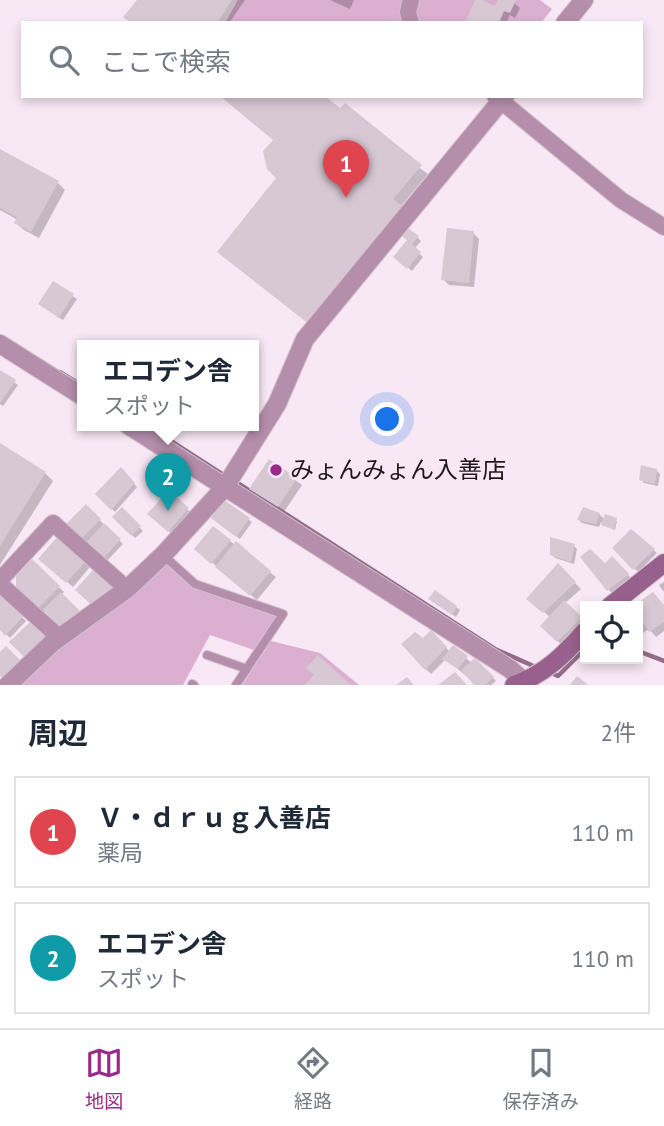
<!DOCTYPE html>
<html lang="ja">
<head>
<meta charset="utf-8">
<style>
	body { margin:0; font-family:"PT Sans","Noto Sans JP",sans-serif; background:#f2f2f3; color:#1f2937 }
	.controls { position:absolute; right:21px; bottom:21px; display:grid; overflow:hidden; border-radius:0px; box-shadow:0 4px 10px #0003 }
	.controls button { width:63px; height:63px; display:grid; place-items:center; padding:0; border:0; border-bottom:2px solid #e0e1e3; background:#fff; color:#1f2937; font:35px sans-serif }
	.you { position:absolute; left:388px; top:420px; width:24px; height:24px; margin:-18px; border:5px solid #fff; border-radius:50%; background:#1a73e8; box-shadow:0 0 0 10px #1a73e833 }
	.badge { display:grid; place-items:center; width:46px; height:46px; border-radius:50%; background:#992a89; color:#fff; font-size:23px; font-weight:700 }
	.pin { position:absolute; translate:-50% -58px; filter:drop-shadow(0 2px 4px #0008) }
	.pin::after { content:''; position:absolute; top:37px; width:24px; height:21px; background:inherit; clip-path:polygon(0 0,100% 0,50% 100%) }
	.popup { position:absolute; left:77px; top:340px; width:182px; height:91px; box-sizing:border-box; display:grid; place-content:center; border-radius:0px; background:#fff; filter:drop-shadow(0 2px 5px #0005); font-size:23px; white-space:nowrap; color:#747a83 }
	.popup b { font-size:26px; color:#1f2937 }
	.popup::after { content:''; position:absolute; left:50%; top:100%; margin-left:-14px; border:14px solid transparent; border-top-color:#fff }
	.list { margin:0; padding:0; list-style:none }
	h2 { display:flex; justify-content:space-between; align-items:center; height:91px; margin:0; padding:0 28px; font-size:30px }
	h2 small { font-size:23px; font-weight:400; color:#747a83 }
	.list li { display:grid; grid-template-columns:46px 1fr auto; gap:21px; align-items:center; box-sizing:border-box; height:112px; margin:0 14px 14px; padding:0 14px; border:2px solid #e0e1e3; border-radius:0px }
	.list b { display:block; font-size:26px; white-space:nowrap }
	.list p { margin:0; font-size:23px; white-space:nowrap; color:#747a83 }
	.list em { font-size:23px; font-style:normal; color:#747a83 }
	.icon { flex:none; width:38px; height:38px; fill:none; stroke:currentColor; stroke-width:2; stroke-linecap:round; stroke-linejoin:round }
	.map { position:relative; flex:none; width:664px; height:685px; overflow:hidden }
	.search { position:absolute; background:#fff; box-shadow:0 4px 10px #0003; left:21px; right:21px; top:21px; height:77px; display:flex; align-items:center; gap:18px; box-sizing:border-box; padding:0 24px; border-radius:0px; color:#747a83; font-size:26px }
	.sheet { height:343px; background:#fff }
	nav { display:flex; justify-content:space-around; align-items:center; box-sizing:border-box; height:98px; border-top:2px solid #e0e1e3; background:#fff; font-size:19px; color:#747a83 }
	nav a { display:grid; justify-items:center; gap:4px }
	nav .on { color:#992a89 }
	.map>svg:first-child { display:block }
	.green { fill:#daafd0 }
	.shadow { fill:#0003 }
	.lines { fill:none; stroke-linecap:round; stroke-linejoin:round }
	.stream { stroke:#916d89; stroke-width:4.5 }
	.building { fill:#d8c8d4 }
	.service-casing { stroke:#d1c2cd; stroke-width:10 }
	.minor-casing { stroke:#d1c2cd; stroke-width:18 }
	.tertiary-casing { stroke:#d1c2cd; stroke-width:20 }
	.secondary-casing { stroke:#d1c2cd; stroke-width:20 }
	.service { stroke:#b58eac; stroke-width:8 }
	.minor { stroke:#b58eac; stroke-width:16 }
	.tertiary { stroke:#b58eac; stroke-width:18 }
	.secondary { stroke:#98608c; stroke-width:18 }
	.poi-dot { fill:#992a89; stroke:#f8e7f4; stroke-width:2.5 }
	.labels { text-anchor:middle; stroke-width:6; stroke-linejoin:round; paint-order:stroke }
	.poi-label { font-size:24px; fill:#1f191d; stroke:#f8e7f4; text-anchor:start }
</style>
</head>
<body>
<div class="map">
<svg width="664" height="685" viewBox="0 0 664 685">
	<rect width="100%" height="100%" fill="#f8e7f4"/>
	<!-- green -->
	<g class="green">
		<path d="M238 0H540L552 9 541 23H225Z"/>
		<path d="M163 561 192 587 276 616 254 650 210 635 183 685H18L47 655Z"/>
		<path d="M271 641 320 653 359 685H242Z"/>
	</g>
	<!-- shadow -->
	<g class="shadow">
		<path d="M139 0H245L229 23H132Z"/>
		<path d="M330 0H354L350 9Z"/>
		<path d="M477 0 496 8 500 0H510L520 8 515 18 510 15 506 23H467Z"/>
		<path d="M340 110 428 174 400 207 319 332Z"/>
		<path d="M0 151 58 183 65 190 39 238 24 230 16 223 18 220 0 210Z"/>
		<path d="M409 230 421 241 414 249 423 257 412 271 399 260 409 240Z"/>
		<path d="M473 233 479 239 474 287 449 285 443 279Z"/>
		<path d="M53 283 77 299 63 320 43 307Z"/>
		<path d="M0 372 18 385 3 406 0 404Z"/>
		<path d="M0 445 45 473 53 481 0 565Z"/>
		<path d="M269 462 302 485 284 512 257 494Z"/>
		<path d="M121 470 137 487 115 512 97 494Z"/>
		<path d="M656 470 660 474 658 486 644 483 641 479Z"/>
		<path d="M169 492 191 513 172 534 150 514Z"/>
		<path d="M86 506 123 544 105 563 67 525Z"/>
		<path d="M122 509 143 531 135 538 114 517Z"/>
		<path d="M599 514 605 520 617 521 615 530 601 522 599 527 582 523 579 520Z"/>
		<path d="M248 519 252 522 240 539 217 521Z"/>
		<path d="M631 531 657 553 638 572 615 548Z"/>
		<path d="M230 541 276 577 257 600 196 549Z"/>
		<path d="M574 546 577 549 574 564 555 558 552 555Z"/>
		<path d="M612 559 633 580 614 595 608 589 605 566Z"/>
		<path d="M32 562 64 592 44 613 18 588Z"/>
		<path d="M85 562 90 567 73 587 46 564Z"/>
		<path d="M558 566 581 589 565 603 584 621 562 645 542 626 550 617 534 604Z"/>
		<path d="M664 582V592L659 585Z"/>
		<path d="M653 594 664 606V631L656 637 649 629 638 636 636 606Z"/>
		<path d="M1 597 26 621 10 638 0 628Z"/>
		<path d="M434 602 456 607 460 610 456 617Z"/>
		<path d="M431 633 450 652 453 648 472 663 475 660 496 681 491 685H477L446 659 431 674 426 669 423 641Z"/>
	</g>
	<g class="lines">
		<!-- stream -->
		<g class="stream">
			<path d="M60 372 82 386"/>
			<path d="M146 425 225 476"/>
			<path d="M233 480 495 649 538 668"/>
			<path d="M638 651 664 661"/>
			<path d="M549 672 558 676 585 649"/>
		</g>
	</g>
	<!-- building -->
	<g class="building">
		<path d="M137 0H232L217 23H131L123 17Z"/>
		<path d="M475 0H482L495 6 498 0H516L510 13 504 11 499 23H465Z"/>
		<path d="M220 96H325L340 108 345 103 422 165 393 199 405 208 310 325 217 252 276 178 267 169 263 151 273 140Z"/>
		<path d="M0 149 59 181 31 232 14 223 17 217 0 208Z"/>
		<path d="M408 228 419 236 412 244 421 252 407 269 393 257 407 240 402 236Z"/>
		<path d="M447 228 474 231 469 283 441 280Z"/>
		<path d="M53 281 74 294 59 318 38 304Z"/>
		<path d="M0 370 16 380 0 403Z"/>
		<path d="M0 443 46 472 0 546Z"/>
		<path d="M269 459 297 478 278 507 249 489Z"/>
		<path d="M641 465 657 469 655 484 639 480Z"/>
		<path d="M121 467 135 483 111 510 95 494Z"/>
		<path d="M169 490 189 508 168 532 147 514Z"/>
		<path d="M224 500 250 518 236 537 211 518Z"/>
		<path d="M86 504 101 519 80 540 65 525Z"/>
		<path d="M122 507 141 526 131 536 112 517Z"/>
		<path d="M583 507 600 513 596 524 577 520Z"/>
		<path d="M605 514 617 518 614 530 601 525Z"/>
		<path d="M104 523 121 539 101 561 84 545Z"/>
		<path d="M213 526 231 540 211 564 194 549Z"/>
		<path d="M631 529 655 549 633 570 612 548Z"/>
		<path d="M58 536 86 561 66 583 38 559Z"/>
		<path d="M550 537 575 544 571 562 550 555Z"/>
		<path d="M236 541 271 571 250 596 215 567Z"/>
		<path d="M590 549 605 563 612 556 629 574 607 591 580 557Z"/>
		<path d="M32 559 60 586 37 609 16 589V576Z"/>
		<path d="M558 563 576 582 543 613 526 599Z"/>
		<path d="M94 569 115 588 96 609 75 590Z"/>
		<path d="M435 590 457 606 452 615 428 599Z"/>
		<path d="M61 592 83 614 65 631 43 610Z"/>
		<path d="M653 592 664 605V622L649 632 644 624 638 628V606H633Z"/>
		<path d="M0 594 24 616 5 636 0 630Z"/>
		<path d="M564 600 582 617 557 642 540 626Z"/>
		<path d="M30 622 48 640 28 661 9 642Z"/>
		<path d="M431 630 447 647 425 670 401 644 415 632 423 638Z"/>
		<path d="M453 645 468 656 458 669 442 659Z"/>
		<path d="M6 646 23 663 5 681 0 676V652Z"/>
		<path d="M318 655 351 685H305L314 675 306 668Z"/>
		<path d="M475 658 494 677 485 685H474L461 670Z"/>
		<path d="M455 672 467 685H438Z"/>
		<path d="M577 676 588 685H570Z"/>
		<path d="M407 677 414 685H396Z"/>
	</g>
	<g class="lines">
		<defs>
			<g id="service">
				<path d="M163 555 195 584 283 614 236 685"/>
				<path d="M207 655 247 669"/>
				<path d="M192 684 194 685"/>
			</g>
			<g id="minor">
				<path d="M411 23 408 12 411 0"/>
				<path d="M495 96 621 200 664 227"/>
				<path d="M0 580 53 523 127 589"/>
				<path d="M0 584 60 638"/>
			</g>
			<g id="tertiary">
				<path d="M565 23 584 0"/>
				<path d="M0 344 82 396"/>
				<path d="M128 425 510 669 528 685"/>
				<path d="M8 685 52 643 127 589 163 555 225 487 277 404 305 339 505 96"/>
			</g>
			<g id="secondary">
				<path d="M610 606 664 563"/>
				<path d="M514 685C545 674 564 655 585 631"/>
			</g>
		</defs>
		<!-- service casing -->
		<use href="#service" class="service-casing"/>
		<!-- minor casing -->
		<use href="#minor" class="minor-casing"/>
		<!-- tertiary casing -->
		<use href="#tertiary" class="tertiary-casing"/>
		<!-- secondary casing -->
		<use href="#secondary" class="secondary-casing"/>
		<!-- service -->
		<use href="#service" class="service"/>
		<!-- minor -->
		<use href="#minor" class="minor"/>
		<!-- tertiary -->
		<use href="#tertiary" class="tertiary"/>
		<!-- secondary -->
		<use href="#secondary" class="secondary"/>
	</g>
	<!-- markers -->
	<circle class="poi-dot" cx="276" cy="470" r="7"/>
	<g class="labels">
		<!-- poi labels -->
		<g class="poi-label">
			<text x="290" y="478">みょんみょん入善店</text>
		</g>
	</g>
</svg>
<div class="controls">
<button><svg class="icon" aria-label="locate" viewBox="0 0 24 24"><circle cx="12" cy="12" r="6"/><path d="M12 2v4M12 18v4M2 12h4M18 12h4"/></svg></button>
</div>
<div class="you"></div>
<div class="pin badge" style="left:346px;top:198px;background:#e0444e">1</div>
<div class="pin badge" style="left:168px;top:511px;background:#0f9aa8">2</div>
<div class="popup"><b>エコデン舎</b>スポット</div>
<div class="search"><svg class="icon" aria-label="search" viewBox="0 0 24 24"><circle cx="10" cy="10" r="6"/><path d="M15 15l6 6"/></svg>ここで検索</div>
</div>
<section class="sheet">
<h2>周辺<small>2件</small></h2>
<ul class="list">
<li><span class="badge" style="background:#e0444e">1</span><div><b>Ｖ・ｄｒｕｇ入善店</b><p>薬局</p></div><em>110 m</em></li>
<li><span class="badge" style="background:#0f9aa8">2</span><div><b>エコデン舎</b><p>スポット</p></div><em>110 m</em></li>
</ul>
</section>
<nav>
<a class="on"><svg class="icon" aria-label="map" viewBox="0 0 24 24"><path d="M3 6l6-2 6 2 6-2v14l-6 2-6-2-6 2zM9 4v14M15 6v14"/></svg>地図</a>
<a><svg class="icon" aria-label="directions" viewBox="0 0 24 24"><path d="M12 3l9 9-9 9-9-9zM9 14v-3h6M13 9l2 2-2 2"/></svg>経路</a>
<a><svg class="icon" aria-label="saved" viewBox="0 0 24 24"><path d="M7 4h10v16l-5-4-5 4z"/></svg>保存済み</a>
</nav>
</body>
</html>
